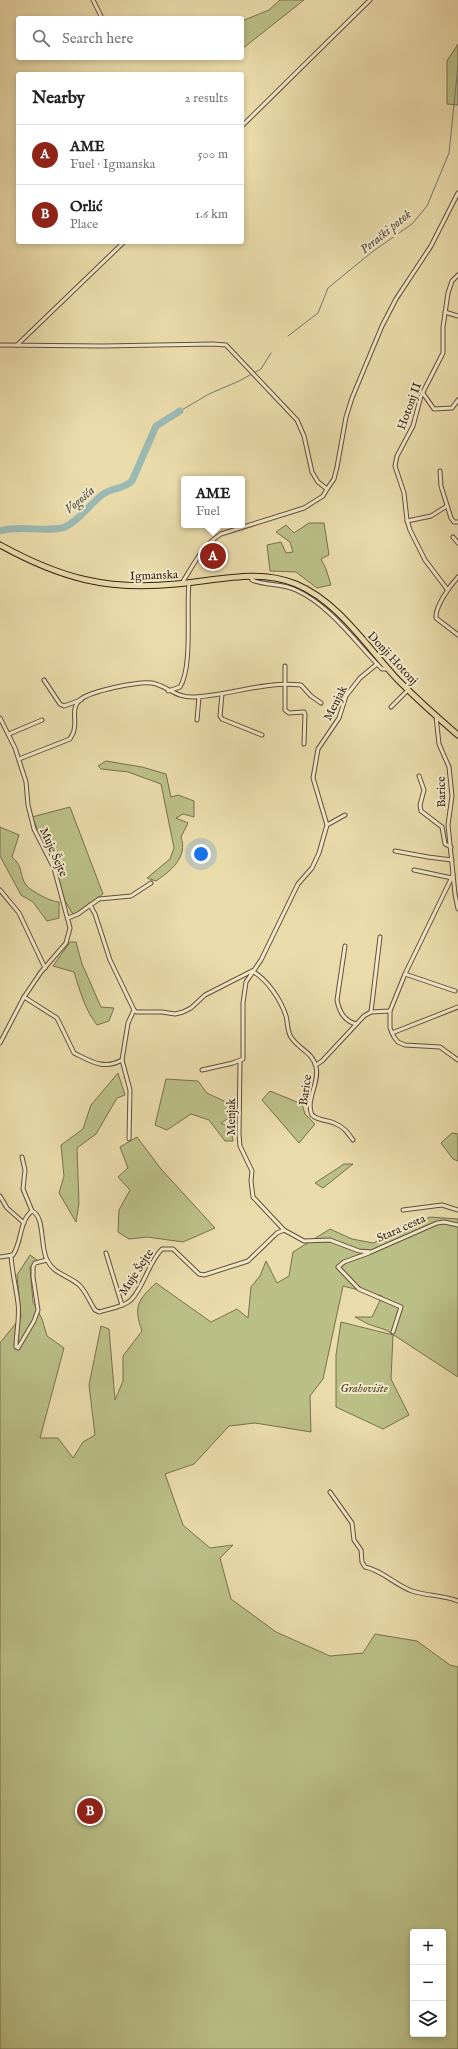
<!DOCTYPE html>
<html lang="en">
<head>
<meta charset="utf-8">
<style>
	body { margin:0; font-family:"IM FELL English",serif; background:#f2f2f2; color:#202124 }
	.controls { position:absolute; right:12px; bottom:12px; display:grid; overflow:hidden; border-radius:4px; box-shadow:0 2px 6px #0003 }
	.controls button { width:36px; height:36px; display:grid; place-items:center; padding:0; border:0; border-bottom:1px solid #e0e0e0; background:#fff; color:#202124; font:20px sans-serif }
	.you { position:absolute; left:201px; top:854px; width:14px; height:14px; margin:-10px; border:3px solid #fff; border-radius:50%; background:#1a73e8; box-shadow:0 0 0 6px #1a73e833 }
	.badge { display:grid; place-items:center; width:26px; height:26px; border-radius:50%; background:#8f2418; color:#fff; font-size:13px; font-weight:700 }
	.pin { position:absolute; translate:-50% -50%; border:2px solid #fff; box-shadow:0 1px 4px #0006 }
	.popup { position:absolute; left:181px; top:476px; width:64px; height:52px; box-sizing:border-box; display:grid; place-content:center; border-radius:4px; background:#fff; filter:drop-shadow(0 1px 3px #0005); font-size:13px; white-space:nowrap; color:#757577 }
	.popup b { font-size:15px; color:#202124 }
	.popup::after { content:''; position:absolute; left:50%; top:100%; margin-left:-8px; border:8px solid transparent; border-top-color:#fff }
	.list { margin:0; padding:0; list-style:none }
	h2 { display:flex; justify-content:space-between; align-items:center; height:52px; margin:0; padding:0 16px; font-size:17px }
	h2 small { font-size:13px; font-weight:400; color:#757577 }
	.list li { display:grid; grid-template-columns:26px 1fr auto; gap:12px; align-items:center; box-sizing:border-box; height:60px; padding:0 16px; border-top:1px solid #e0e0e0 }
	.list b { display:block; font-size:15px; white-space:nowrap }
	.list p { margin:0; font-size:13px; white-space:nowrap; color:#757577 }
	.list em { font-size:13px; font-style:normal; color:#757577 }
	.icon { flex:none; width:22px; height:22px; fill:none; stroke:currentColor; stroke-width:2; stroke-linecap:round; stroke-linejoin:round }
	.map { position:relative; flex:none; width:458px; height:2049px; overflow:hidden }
	.search { position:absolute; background:#fff; box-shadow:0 2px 6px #0003; left:16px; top:16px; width:228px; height:44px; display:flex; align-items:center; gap:10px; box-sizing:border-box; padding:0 14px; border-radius:4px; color:#757577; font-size:15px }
	.panel { position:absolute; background:#fff; box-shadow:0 2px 6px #0003; left:16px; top:72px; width:228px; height:172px; border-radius:4px }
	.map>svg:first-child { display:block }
	.green { fill:#babf86; stroke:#786f4e; fill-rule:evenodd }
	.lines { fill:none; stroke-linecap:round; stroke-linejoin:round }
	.stream { stroke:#737b74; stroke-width:1 }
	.river { stroke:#9bb9b3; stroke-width:7 }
	.street-casing { stroke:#634e3b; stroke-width:5 }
	.primary-casing { stroke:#361f16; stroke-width:7 }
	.street { stroke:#f1e8c8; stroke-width:3 }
	.primary { stroke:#eadbaa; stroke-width:5 }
	.labels { text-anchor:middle; stroke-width:4; stroke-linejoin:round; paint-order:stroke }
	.street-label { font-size:12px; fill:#361f16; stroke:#f1e8c8 }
	.park-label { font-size:12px; font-style:italic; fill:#574732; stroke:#f1e8c8 }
	.water-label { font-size:13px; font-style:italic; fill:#544d45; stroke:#f1e8c8 }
</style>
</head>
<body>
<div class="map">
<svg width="458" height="2049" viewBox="0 0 458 2049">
	<rect width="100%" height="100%" fill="#eadbaa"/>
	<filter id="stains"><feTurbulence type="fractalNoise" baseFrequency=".005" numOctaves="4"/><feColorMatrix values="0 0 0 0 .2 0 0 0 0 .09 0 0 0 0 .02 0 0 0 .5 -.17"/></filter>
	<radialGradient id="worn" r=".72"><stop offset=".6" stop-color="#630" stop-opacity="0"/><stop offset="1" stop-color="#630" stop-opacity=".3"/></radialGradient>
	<!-- green -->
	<g class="green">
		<path d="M280 0H304L242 49V21L269 10Z"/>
		<path d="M458 44V105L447 104V61Z"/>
		<path d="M309 523H324L329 555 321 559 326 569 331 585 317 588 296 572 270 571 267 545 281 542 286 553 293 552 290 542 276 532 286 525 294 533Z"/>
		<path d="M106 761 142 767 166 774 171 797 178 795 194 801V817L183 814 176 818 188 823 181 837C188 857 171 871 156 881L147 878 170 859 174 848 161 784 128 772 101 769 98 766Z"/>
		<path d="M70 807 103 894 75 914 72 913 64 899 56 869 32 817Z"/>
		<path d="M0 827 19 835 12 857C24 867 19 875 26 885 31 891 51 902 59 902V918L47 921 33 902 21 895 0 856Z"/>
		<path d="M70 942H76L82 964 101 1007 114 1008 109 1021 97 1025C85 1010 80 991 74 972L53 966Z"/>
		<path d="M118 1073 125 1095 117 1098 96 1134 77 1148 79 1203 76 1222 59 1193 64 1176 61 1145 83 1129 91 1105Z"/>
		<path d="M166 1079 198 1081 207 1093 228 1103 233 1115 221 1123 231 1128 233 1141H225L209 1120 191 1114 167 1130 155 1125Z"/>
		<path d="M270 1091 302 1104 305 1114 315 1124 299 1143 262 1100Z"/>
		<path d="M452 1133 458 1134V1161L453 1159 441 1143Z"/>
		<path d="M137 1137 161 1169 215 1228 183 1242 147 1237 129 1239 118 1232 119 1210 130 1190 118 1177 128 1168 120 1147Z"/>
		<path d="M344 1164H353L323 1188 315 1183Z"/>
		<path d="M430 1217 458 1219V1377L386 1330 368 1324 355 1317H372L382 1296 343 1286 323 1379 310 1396 311 1432 255 1423 229 1426 194 1464 165 1474 183 1525 210 1548 233 1545 220 1558 231 1599 276 1632 330 1656 363 1653 375 1634 417 1641 450 1665 458 1667V2049H0V1343L21 1317 17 1275 30 1255 37 1260 30 1267 33 1302 42 1319 47 1336 64 1348 40 1438H58L73 1458 83 1442 95 1435 89 1385 101 1326 109 1329 115 1400 123 1381V1356L142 1331C133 1306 138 1300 156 1283L211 1322 237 1309 248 1318 251 1287 260 1276 266 1261 277 1283 289 1276 293 1252 330 1229 352 1239 373 1243ZM413 1932H443V2034H413Z"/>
		<path d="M341 1322 393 1335 391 1379 409 1415 383 1429 336 1407V1355Z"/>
	</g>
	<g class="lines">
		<!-- stream -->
		<g class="stream">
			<path d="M288 336 318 313 328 288 372 252 412 224 427 206 449 153 458 66"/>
			<path d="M180 411 209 394 239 381 261 369 271 353"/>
		</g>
		<!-- river -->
		<path class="river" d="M0 531C20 525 41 532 62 528 75 525 91 503 102 495 111 487 123 490 132 481L156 426 180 411"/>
		<defs>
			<g id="street">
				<path d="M93 0 102 18"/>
				<path d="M242 126 370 0"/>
				<path d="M445 312 458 316"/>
				<path d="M0 345 103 346 213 344 226 345 297 420 304 436 312 472 318 482 327 489"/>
				<path d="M17 345 124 242"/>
				<path d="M422 392 434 409 452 408 458 400"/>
				<path d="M440 471 441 486 451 518 454 522H458"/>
				<path d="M407 521 431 516 447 506"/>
				<path d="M453 537 458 543"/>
				<path d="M250 577 252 580C266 586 282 583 296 590 331 606 355 642 382 669H389"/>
				<path d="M458 577C450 586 435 606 436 618L458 635"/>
				<path d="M182 583C194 564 202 546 221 534L304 508 323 496 327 489 334 479 337 467 346 417 352 398 382 326 396 299 431 246 458 193"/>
				<path d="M447 589 425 560 410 530 407 520 404 493 395 466 397 456 413 426 421 396 443 353V327L448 293 452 281 458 275"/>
				<path d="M285 666V710L289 713 304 712 305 714 304 744"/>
				<path d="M44 680 60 704 64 706 81 700"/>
				<path d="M168 691 180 687C193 666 186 609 189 583"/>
				<path d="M222 694 220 716 222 719 262 735"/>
				<path d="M391 707 408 690"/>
				<path d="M436 716 439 744 449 767 452 796 448 825 455 894 458 909"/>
				<path d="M0 718 15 748 26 782 28 805 34 829 54 868 70 928 66 943 41 972 24 997 0 1043"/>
				<path d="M197 720 199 697"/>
				<path d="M9 734 42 720"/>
				<path d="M19 759 70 739C71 736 74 733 74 730 77 719 70 708 81 699 92 691 138 681 152 683 168 686 175 698 195 697 232 695 263 681 301 685L311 696 321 703"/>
				<path d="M419 776 424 790 420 805 421 811 442 827 445 844 451 847"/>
				<path d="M327 825 345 815"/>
				<path d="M395 851 428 857 452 860"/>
				<path d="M414 870 452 878"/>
				<path d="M453 875 405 974 390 1011V1028L394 1037 398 1042 405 1045 440 1047 458 1060"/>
				<path d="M0 890 19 913 45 968"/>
				<path d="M90 905 95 914 110 960 134 1010 136 1012H162L175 1014 183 1012 191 1008 205 995 252 971"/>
				<path d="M68 918 78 914 99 899 131 896 151 883"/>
				<path d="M345 946 337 1000C339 1011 344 1021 356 1024"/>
				<path d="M252 971C267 979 281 1000 286 1016 288 1023 287 1031 291 1037 298 1049 313 1052 316 1067 320 1083 305 1100 312 1115 320 1122 328 1119 336 1124 344 1127 348 1133 353 1140"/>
				<path d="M405 974 455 991"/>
				<path d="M24 997 57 1018 74 1053C92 1062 104 1070 122 1060"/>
				<path d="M371 1012 380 937"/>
				<path d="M392 1033 458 1007"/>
				<path d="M240 1061 239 1134 240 1146 252 1171 251 1181 253 1197 284 1230 304 1241 330 1240 359 1251 371 1252 437 1223 444 1222 458 1225"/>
				<path d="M316 1065 322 1061 364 1016 371 1012 390 1011"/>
				<path d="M202 1070 233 1063 243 1059V1003L246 982 261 960 298 884 312 868 319 853 327 825 313 778 318 749 339 718 346 696 360 678 377 664"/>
				<path d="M129 1139 130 1090 122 1060 128 1023 134 1010"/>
				<path d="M22 1157 25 1170 23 1189 32 1211"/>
				<path d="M0 1196 7 1208 24 1223"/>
				<path d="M403 1210 442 1205 458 1210"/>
				<path d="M106 1253 122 1305"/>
				<path d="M369 1253 344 1262 338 1267 359 1289 401 1307 393 1332"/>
				<path d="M11 1255C12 1272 16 1287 18 1303 20 1318 16 1332 16 1347L18 1348 34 1321 38 1310 33 1277V1267L35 1263 47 1260"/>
				<path d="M0 1257 13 1255C22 1242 19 1221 32 1211 45 1216 40 1247 47 1260 54 1274 67 1275 78 1284 85 1289 90 1303 95 1310L99 1312C108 1309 124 1307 131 1300 145 1285 148 1263 162 1249H173L199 1274 204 1275 248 1261 277 1233 284 1230"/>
				<path d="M330 1492 352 1523 354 1540 361 1550 362 1562 365 1567C382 1570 395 1585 412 1591 427 1596 443 1595 458 1601"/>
			</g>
			<path id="primary" d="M0 545C60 578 107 591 176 584 215 581 258 568 296 584 339 602 367 647 398 680 417 699 438 718 458 735"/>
		</defs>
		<!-- street casing -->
		<use href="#street" class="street-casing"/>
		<!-- primary casing -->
		<use href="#primary" class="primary-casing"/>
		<!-- street -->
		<use href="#street" class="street"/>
		<!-- primary -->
		<use href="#primary" class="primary"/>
	</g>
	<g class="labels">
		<!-- street labels -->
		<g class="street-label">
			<text transform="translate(409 406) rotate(-70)" y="4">Hotonj II</text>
			<text transform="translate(154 575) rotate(-2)" y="4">Igmanska</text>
			<text transform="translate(393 658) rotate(47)" y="4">Donji Hotonj</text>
			<text transform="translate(335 703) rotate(-63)" y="4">Menjak</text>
			<text transform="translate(441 792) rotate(-91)" y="4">Barice</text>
			<text transform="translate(54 852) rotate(66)" y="4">Muje Šejte</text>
			<text transform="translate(305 1090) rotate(-82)" y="4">Barice</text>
			<text transform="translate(231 1117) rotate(-90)" y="4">Menjak</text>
			<text transform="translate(401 1228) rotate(-24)" y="4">Stara cesta</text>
			<text transform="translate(136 1272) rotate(-57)" y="4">Muje Šejte</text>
		</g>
		<!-- park labels -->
		<g class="park-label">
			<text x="364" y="1392">Grahovište</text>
		</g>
		<!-- water labels -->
		<g class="water-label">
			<text transform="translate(385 231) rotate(-39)" y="5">Perački potok</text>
			<text transform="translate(79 499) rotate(-41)" y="5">Vogošća</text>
		</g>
	</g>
	<rect width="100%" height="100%" filter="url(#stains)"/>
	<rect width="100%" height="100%" fill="url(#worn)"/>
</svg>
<div class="controls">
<button>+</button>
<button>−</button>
<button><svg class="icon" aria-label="layers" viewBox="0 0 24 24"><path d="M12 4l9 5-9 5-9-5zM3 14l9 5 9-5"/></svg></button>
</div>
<div class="you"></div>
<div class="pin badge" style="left:213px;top:556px">A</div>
<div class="popup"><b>AME</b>Fuel</div>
<div class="pin badge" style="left:90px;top:1811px">B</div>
<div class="search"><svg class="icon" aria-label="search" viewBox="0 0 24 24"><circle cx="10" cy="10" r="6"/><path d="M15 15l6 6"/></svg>Search here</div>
<section class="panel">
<h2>Nearby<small>2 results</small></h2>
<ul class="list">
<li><span class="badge">A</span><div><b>AME</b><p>Fuel · Igmanska</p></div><em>500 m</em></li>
<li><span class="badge">B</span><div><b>Orlić</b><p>Place</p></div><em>1.6 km</em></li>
</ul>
</section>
</div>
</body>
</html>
